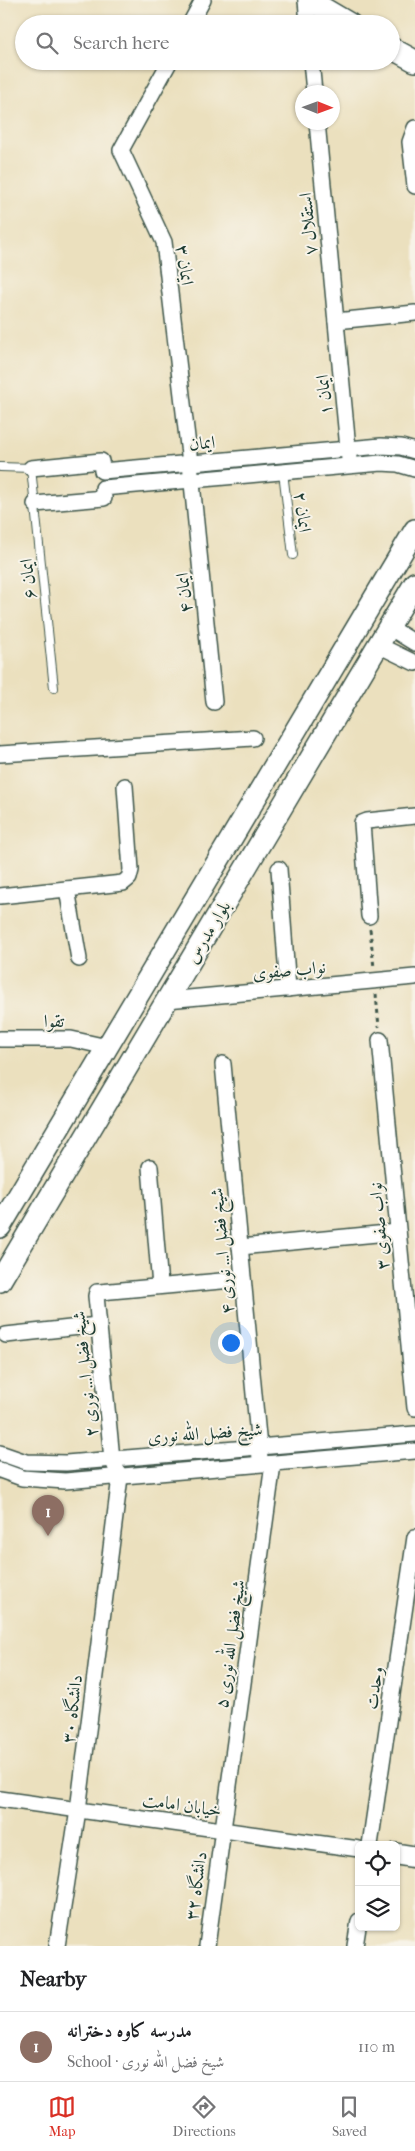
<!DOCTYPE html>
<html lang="en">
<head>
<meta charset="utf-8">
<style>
	body { margin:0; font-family:"IM FELL French Canon",Amiri,serif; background:#f6f6f6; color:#202124 }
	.controls { position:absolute; right:15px; bottom:15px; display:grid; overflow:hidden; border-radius:8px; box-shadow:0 1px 4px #0004 }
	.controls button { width:45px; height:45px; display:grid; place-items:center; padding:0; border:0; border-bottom:1px solid #e0e0e0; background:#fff; color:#202124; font:25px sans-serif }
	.compass { position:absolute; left:295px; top:85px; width:45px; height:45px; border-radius:50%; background:#fff; box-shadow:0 1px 4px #0004; rotate:91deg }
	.you { position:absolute; left:230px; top:1342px; width:18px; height:18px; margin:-12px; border:4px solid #fff; border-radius:50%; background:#1a73e8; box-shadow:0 0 0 8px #1a73e833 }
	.badge { display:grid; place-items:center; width:32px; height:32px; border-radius:50%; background:#d93025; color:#fff; font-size:16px; font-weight:700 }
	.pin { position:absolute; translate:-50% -41px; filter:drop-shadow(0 1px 2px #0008) }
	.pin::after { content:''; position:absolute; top:26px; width:18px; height:15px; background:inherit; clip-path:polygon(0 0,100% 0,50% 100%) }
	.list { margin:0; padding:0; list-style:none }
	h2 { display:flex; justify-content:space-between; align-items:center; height:65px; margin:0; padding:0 20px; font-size:21px }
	h2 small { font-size:16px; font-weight:400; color:#757577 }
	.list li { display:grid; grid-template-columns:32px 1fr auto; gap:15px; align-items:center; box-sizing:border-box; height:70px; padding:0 20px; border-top:1px solid #e0e0e0 }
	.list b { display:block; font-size:19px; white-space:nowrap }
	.list p { margin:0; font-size:16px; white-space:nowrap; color:#757577 }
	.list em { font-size:16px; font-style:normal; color:#757577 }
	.icon { flex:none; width:28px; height:28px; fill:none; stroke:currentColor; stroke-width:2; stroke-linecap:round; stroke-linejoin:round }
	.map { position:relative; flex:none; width:415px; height:1946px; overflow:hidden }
	.search { position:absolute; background:#fff; box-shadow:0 1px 4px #0004; left:15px; right:15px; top:15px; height:55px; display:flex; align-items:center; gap:12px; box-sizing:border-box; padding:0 18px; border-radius:28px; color:#757577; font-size:19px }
	.sheet { height:135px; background:#fff }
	nav { display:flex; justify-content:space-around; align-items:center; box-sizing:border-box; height:70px; border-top:1px solid #e0e0e0; background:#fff; font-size:14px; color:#757577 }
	nav a { display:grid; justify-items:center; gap:2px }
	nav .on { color:#d93025 }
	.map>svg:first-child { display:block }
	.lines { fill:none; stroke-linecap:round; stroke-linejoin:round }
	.lane-casing { stroke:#3e5549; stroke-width:10 }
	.street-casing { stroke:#3e5549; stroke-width:18 }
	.secondary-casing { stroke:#3e5549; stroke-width:24 }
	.path { stroke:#3e5549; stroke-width:3; stroke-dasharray:4 4; stroke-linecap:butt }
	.lane { stroke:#fff; stroke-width:8 }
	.street { stroke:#fff; stroke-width:15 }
	.secondary { stroke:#fff; stroke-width:21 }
	.labels { text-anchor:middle; stroke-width:4; stroke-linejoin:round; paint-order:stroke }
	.street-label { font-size:18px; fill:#1f3d34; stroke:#f7f3e8 }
</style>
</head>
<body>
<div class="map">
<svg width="415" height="1946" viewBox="0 0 415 1946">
	<rect width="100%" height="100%" fill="#f7f3e8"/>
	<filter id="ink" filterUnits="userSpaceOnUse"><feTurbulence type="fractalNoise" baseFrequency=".02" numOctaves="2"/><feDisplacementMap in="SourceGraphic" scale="10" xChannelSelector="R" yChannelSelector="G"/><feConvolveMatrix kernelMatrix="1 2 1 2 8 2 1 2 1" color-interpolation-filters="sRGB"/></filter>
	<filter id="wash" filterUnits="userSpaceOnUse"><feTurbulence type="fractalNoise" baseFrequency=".0096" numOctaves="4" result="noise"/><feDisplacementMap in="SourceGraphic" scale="20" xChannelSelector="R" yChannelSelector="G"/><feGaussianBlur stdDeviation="1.12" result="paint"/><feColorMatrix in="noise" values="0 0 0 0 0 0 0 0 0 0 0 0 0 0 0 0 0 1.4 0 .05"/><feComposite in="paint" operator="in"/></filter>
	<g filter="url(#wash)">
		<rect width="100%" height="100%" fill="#ebe0be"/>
	</g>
	<g filter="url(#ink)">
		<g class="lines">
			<defs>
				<g id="lane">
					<path d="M0 467 31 468 54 688"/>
					<path d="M283 472 293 555"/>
				</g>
				<g id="street">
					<path d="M306 0 308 24"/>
					<path d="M190 24 203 0"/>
					<path d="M170 61 121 150 164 242 190 463 214 702"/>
					<path d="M311 61 314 92"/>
					<path d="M317 122 349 459"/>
					<path d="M415 128 410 142 415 186"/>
					<path d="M336 321 415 313"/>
					<path d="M31 468 101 461 102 471 381 446 401 447 415 451"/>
					<path d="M35 504 104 498 103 488 381 463 398 464 415 469"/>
					<path d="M389 627 415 643"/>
					<path d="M378 645 415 663"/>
					<path d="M0 754 253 738"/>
					<path d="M279 869 288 989"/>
					<path d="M67 889 79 959"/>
					<path d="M0 896 123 883 129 878 131 870 125 786"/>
					<path d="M369 916 362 823 367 821 415 816"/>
					<path d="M167 1000 415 977"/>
					<path d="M0 1039H71L107 1047"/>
					<path d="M380 1040 415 1408"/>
					<path d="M223 1064 260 1458"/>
					<path d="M150 1167 160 1286"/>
					<path d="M240 1247 398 1232"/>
					<path d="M6 1335 98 1325"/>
					<path d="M0 1453 26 1462 66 1463 415 1434"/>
					<path d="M0 1470 22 1478 65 1481 415 1451"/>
					<path d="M0 1799 359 1849"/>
					<path d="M370 1845 415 1537"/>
					<path d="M57 1946 78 1810 120 1477 112 1459 96 1296 97 1292H100L243 1279"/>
					<path d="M207 1946 273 1464"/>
					<path d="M355 1946 359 1921"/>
				</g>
				<g id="secondary">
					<path d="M309 0 350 24"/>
					<path d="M391 48 415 61"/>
					<path d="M0 1227 415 530"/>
					<path d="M0 1281 415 583"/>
					<path d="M396 1854 415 1857"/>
				</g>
			</defs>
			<!-- lane casing -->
			<use href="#lane" class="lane-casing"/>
			<!-- street casing -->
			<use href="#street" class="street-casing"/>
			<!-- secondary casing -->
			<use href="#secondary" class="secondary-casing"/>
			<!-- path -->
			<g class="path">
				<path d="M370 929 374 968"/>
				<path d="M376 994 379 1027"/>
			</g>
			<!-- lane -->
			<use href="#lane" class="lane"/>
			<!-- street -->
			<use href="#street" class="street"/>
			<!-- secondary -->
			<use href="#secondary" class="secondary"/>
		</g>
	</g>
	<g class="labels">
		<!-- street labels -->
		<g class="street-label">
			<text transform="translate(308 224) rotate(-95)" y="6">استقلال ۷</text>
			<text transform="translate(185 265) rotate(82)" y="6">ایمان ۳</text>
			<text transform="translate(324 395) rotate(-96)" y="6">ایمان ۱</text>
			<text transform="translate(202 443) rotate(-5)" y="6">ایمان</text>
			<text transform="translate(303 512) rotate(83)" y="6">ایمان ۲</text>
			<text transform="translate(28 579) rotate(-96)" y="6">ایمان ۶</text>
			<text transform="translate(184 593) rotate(-96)" y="6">ایمان ۴</text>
			<text transform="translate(208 932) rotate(-59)" y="6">بلوار مدرس</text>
			<text transform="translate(289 970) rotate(-5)" y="6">نواب صفوی</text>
			<text x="54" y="1027">تقوا</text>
			<text transform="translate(379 1226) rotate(-95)" y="6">نواب صفوی ۳</text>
			<text transform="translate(222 1251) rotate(-95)" y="6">شیخ فضل ا... نوری ۴</text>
			<text transform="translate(85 1374) rotate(-96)" y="6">شیخ فضل ا... نوری ۲</text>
			<text transform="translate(205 1433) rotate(-4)" y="6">شیخ فضل الله نوری</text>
			<text transform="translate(230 1644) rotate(-82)" y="6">شیخ فضل‌ الله نوری ۵</text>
			<text transform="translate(374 1688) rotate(-82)" y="6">وحدت</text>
			<text transform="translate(72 1709) rotate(-83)" y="6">دانشگاه ۳۰</text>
			<text transform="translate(182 1805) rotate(8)" y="6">خیابان امامت</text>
			<text transform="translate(196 1886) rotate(-82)" y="6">دانشگاه ۳۲</text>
		</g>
	</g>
</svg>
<div class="controls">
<button><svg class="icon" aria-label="locate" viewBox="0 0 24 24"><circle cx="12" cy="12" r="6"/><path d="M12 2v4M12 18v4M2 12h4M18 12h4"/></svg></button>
<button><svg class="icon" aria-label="layers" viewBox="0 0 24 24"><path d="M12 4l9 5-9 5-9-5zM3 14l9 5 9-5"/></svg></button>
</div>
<svg class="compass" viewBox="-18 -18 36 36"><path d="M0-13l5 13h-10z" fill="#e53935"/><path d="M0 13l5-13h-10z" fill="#757577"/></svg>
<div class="you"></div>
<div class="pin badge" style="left:48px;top:1536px;background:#8d6e63">1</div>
<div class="search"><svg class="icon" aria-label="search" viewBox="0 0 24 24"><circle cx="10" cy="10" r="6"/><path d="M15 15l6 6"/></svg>Search here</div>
</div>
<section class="sheet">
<h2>Nearby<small></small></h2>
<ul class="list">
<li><span class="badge" style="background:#8d6e63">1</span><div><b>مدرسه کاوه دخترانه</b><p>School · شیخ فضل الله نوری</p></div><em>110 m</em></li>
</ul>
</section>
<nav>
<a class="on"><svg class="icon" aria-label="map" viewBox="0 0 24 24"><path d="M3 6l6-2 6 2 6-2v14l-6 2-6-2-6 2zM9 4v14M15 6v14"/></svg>Map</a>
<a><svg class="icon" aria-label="directions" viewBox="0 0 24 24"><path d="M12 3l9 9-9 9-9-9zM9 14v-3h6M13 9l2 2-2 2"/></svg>Directions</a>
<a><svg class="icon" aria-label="saved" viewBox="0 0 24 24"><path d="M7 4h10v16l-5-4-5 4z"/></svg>Saved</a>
</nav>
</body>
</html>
